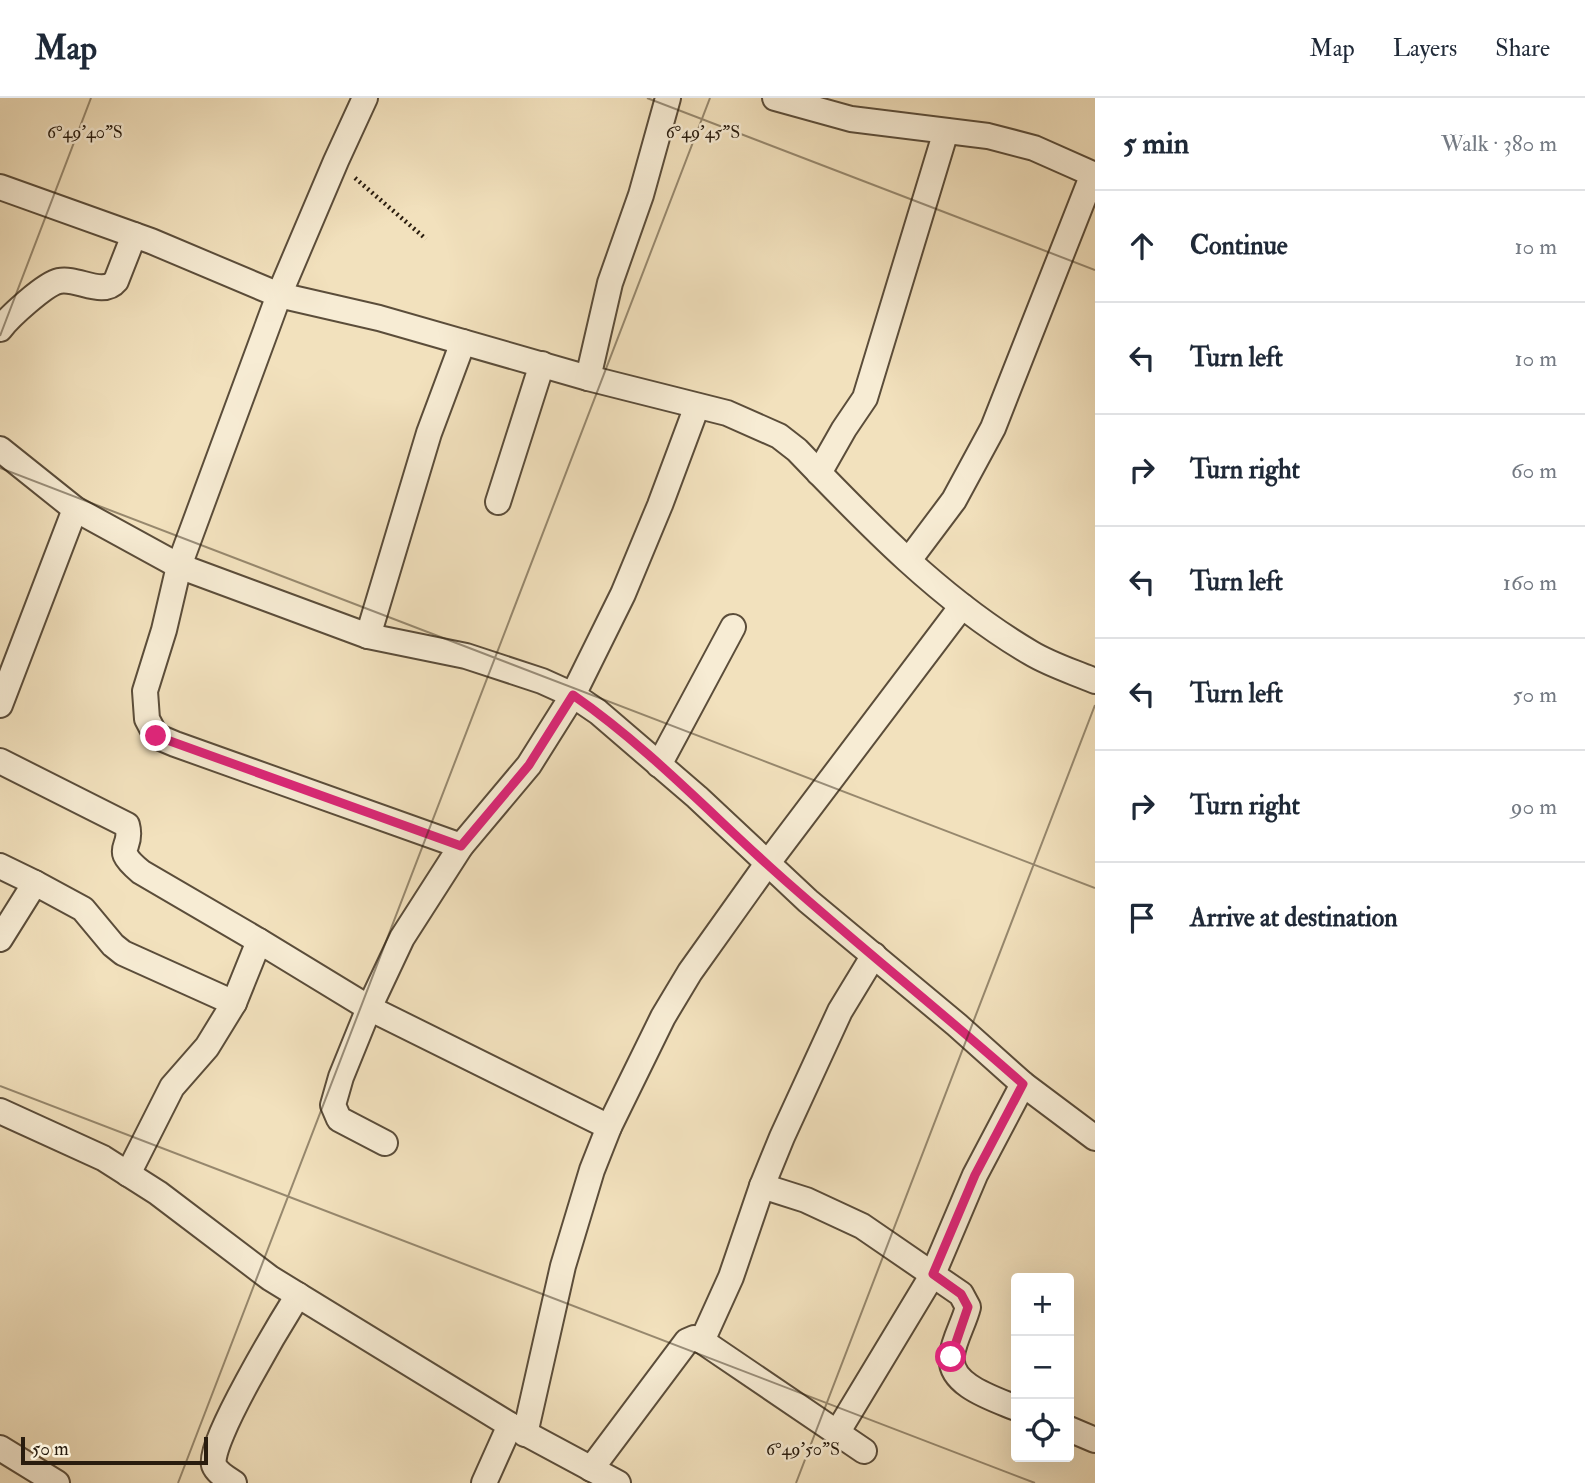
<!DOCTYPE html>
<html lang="en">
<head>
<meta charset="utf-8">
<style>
	body { margin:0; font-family:"IM FELL Double Pica",serif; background:#f2f2f3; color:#1f2937 }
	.controls { position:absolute; right:21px; bottom:21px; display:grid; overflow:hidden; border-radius:7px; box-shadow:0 7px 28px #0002 }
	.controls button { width:63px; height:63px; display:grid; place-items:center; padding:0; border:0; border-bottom:2px solid #e0e1e3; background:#fff; color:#1f2937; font:35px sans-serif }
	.scale { position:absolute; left:21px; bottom:18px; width:187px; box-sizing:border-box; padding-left:7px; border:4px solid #291c0e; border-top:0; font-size:19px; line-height:24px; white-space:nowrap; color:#291c0e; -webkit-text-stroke:5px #f7ecd4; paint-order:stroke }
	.stop { position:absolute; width:21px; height:21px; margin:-16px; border:5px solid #db2777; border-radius:50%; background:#fff }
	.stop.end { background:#db2777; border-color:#fff; box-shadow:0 2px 7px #0008 }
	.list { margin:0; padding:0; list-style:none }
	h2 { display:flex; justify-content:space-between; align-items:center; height:91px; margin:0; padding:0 28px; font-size:30px }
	h2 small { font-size:23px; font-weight:400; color:#747a83 }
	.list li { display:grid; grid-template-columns:46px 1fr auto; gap:21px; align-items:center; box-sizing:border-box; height:112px; padding:0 28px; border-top:2px solid #e0e1e3 }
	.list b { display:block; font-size:26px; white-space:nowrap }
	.list em { font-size:23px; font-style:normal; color:#747a83 }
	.icon { flex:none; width:38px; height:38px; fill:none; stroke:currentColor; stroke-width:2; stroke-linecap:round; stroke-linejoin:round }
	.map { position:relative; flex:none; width:1095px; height:1385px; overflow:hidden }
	header { display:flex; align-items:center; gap:42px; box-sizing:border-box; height:98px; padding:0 35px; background:#fff; border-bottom:2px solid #e0e1e3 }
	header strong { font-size:33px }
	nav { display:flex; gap:38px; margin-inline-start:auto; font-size:24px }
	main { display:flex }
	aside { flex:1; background:#fff }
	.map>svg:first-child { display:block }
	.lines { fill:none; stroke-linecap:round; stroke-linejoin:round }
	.minor-casing { stroke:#5b4d3a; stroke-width:28 }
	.path { stroke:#291c0e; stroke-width:4.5; stroke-dasharray:2 3.5; stroke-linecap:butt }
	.minor { stroke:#f7ecd4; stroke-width:24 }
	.route { stroke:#db2777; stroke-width:9 }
	.ticks { fill:none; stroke:#291c0e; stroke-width:2; stroke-opacity:0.45 }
	.ticks-label { font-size:18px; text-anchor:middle; fill:#291c0e; stroke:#f7ecd4; stroke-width:5; stroke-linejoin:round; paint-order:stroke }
</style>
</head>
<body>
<header>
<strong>Map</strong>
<nav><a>Map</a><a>Layers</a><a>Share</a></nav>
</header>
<main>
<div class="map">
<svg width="1095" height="1385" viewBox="0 0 1095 1385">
	<rect width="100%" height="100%" fill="#f2e1bd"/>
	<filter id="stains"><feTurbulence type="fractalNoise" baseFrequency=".00286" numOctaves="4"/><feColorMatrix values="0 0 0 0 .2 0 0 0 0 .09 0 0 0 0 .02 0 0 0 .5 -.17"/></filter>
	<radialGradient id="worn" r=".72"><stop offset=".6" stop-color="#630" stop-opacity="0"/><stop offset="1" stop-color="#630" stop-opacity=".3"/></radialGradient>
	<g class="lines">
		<defs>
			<g id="minor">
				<path d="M365 0 336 63 279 197 179 468 164 532 145 593 147 621 156 638 175 646 461 748"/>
				<path d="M775 0 851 21 988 38 1034 50 1095 77"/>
				<path d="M0 89 151 143 279 197 379 220 588 280 727 315 779 338 797 352C868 426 942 503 1031 555 1051 567 1074 574 1095 583"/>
				<path d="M0 231C9 219 45 186 59 183 77 179 103 199 116 183L134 137"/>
				<path d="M588 280 610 185 641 97 668 0"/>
				<path d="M0 351 75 411 179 468 368 538 466 558 542 583 573 597 598 614 697 699 808 803 957 927 1023 986 1095 1040"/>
				<path d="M819 375 844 331 865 300 946 33"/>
				<path d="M498 404 542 266"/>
				<path d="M909 462 954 402 993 330 1093 76"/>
				<path d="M368 538 429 335 463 244"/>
				<path d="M0 607 75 411"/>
				<path d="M0 663 127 727C134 753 110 748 141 774L259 843"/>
				<path d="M659 667 733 529"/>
				<path d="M0 768 35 785"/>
				<path d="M0 841 35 785 83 811 113 847 123 855 234 905"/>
				<path d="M0 1013 103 1060 158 1095 270 1180 510 1327 618 1385"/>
				<path d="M385 1045 339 1021 333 1007 341 979 369 910 609 1029"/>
				<path d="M128 1076 172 989 207 949 234 905 259 843 369 910 402 840 461 748 529 667 573 597 623 496 660 407 697 308"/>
				<path d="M762 1088 806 1102 862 1128 961 1196 968 1209C964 1225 954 1241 952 1257 947 1287 995 1301 1016 1310"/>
				<path d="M702 1243 731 1179 762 1088 782 1039 840 913 874 857"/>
				<path d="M1069 1331 1095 1342"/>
				<path d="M837 1335 933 1176 975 1077 1023 986"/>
				<path d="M525 1336 563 1168 592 1072 609 1029 663 919 690 874 767 766 962 508"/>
				<path d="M0 1350 57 1385"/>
				<path d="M591 1371 687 1243 694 1240 702 1243 864 1353"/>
				<path d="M234 1385C228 1381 217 1375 214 1367 207 1346 283 1221 298 1197"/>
				<path d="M484 1385 510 1327"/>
			</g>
		</defs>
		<!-- minor casing -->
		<use href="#minor" class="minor-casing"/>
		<!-- path -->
		<path class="path" d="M355 80 426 141"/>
		<!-- minor -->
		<use href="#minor" class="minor"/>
	</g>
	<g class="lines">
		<!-- route -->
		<path class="route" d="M156 638 461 748 529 667 573 597C645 647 705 710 769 768 852 843 940 912 1023 986L975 1077 933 1176 961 1196 968 1209 951 1259"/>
	</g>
	<!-- ticks -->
	<path class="ticks" d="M647 0 1095 172M0 238 91 0M0 370 1095 790M0 988 1035 1385M178 1385 710 0M796 1385 1095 607"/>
	<g class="ticks-label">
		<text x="703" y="40">6°49'45"S</text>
		<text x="85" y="40">6°49'40"S</text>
		<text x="803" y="1357">6°49'50"S</text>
	</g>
	<rect width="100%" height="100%" filter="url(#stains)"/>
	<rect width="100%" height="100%" fill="url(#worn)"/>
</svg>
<div class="controls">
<button>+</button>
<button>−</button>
<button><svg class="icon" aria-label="locate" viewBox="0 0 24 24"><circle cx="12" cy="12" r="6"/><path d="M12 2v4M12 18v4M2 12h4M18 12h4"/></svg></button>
</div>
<div class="scale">50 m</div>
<div class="stop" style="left:951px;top:1259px"></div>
<div class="stop end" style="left:156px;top:638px"></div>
</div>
<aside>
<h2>5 min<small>Walk · 380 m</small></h2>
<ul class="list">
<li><svg class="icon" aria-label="ahead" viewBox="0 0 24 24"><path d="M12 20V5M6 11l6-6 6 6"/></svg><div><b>Continue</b></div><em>10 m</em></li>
<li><svg class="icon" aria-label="left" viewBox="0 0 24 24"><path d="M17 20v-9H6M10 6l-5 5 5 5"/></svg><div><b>Turn left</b></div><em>10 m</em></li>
<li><svg class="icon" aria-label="right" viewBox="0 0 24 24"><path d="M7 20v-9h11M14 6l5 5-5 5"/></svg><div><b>Turn right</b></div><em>60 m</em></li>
<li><svg class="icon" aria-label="left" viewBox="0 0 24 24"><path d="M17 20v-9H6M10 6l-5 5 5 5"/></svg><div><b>Turn left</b></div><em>160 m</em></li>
<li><svg class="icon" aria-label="left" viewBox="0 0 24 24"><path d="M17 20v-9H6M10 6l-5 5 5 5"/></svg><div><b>Turn left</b></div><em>50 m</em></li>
<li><svg class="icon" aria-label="right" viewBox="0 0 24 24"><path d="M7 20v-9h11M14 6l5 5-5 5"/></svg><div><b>Turn right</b></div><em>90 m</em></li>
<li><svg class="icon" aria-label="arrive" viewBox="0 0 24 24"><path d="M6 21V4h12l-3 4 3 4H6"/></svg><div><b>Arrive at destination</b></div></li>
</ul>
</aside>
</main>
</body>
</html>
